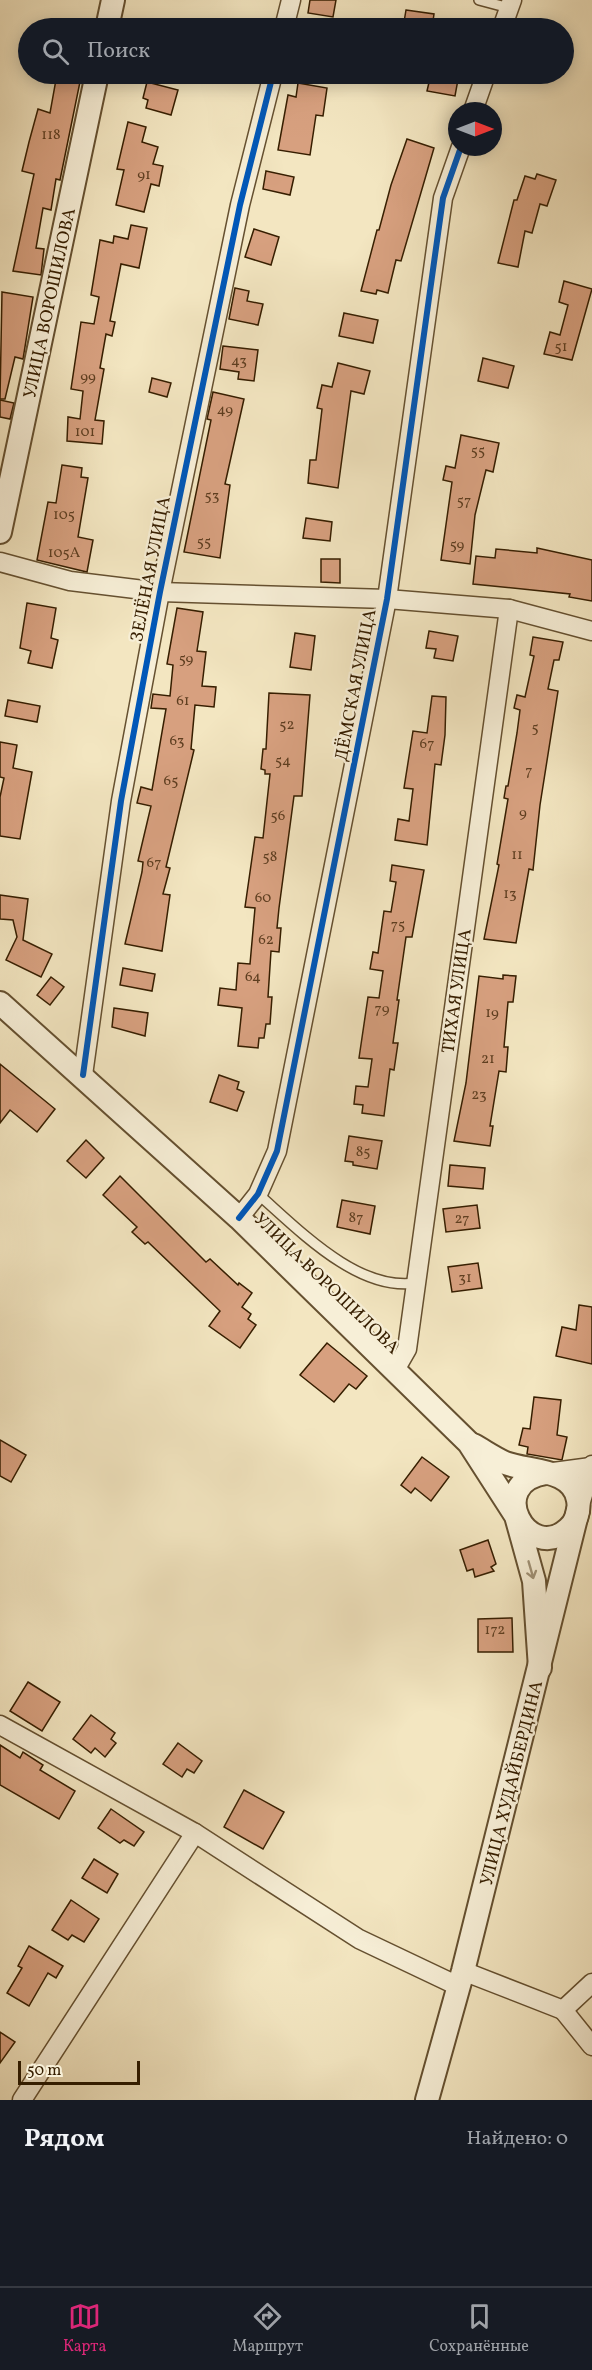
<!DOCTYPE html>
<html lang="ru">
<head>
<meta charset="utf-8">
<style>
	body { margin:0; font-family:Vollkorn,serif; background:#20242c; color:#f1f3f6 }
	.compass { position:absolute; left:448px; top:102px; width:54px; height:54px; border-radius:50%; background:#171b24; box-shadow:0 3px 15px #0003; rotate:90deg }
	.scale { position:absolute; left:18px; bottom:15px; width:122px; box-sizing:border-box; padding-left:6px; border:3px solid #361e00; border-top:0; font-size:16px; line-height:21px; white-space:nowrap; color:#361e00; -webkit-text-stroke:4px #f7efd7; paint-order:stroke }
	.list { margin:0; padding:0; list-style:none }
	h2 { display:flex; justify-content:space-between; align-items:center; height:78px; margin:0; padding:0 24px; font-size:26px }
	h2 small { font-size:20px; font-weight:400; color:#9ea1a6 }
	.icon { flex:none; width:33px; height:33px; fill:none; stroke:currentColor; stroke-width:2; stroke-linecap:round; stroke-linejoin:round }
	.map { position:relative; flex:none; width:592px; height:2100px; overflow:hidden }
	.search { position:absolute; background:#171b24; box-shadow:0 3px 15px #0003; left:18px; right:18px; top:18px; height:66px; display:flex; align-items:center; gap:15px; box-sizing:border-box; padding:0 21px; border-radius:33px; color:#9ea1a6; font-size:22px }
	.sheet { height:186px; background:#171b24 }
	nav { display:flex; justify-content:space-around; align-items:center; box-sizing:border-box; height:84px; border-top:2px solid #363941; background:#171b24; font-size:16px; color:#9ea1a6 }
	nav a { display:grid; justify-items:center; gap:3px }
	nav .on { color:#db2777 }
	.map>svg:first-child { display:block }
	.building { fill:#d7a07f; stroke:#361e00; stroke-width:1.5 }
	.lines { fill:none; stroke-linecap:round; stroke-linejoin:round }
	.service-casing { stroke:#655030; stroke-width:12 }
	.minor-casing { stroke:#655030; stroke-width:21 }
	.tertiary-casing { stroke:#655030; stroke-width:26 }
	.service { stroke:#f7efd7; stroke-width:9 }
	.minor { stroke:#f7efd7; stroke-width:18 }
	.tertiary { stroke:#f7efd7; stroke-width:22 }
	.cycleway-casing { stroke:#f7efd7; stroke-width:10 }
	.cycleway { stroke:#0057b8; stroke-width:6 }
	.oneway { stroke:#a09176 }
	.labels { text-anchor:middle; stroke-width:4.5; stroke-linejoin:round; paint-order:stroke }
	.number-label { font-size:15px; fill:#5e3e20 }
	.street-label { font-size:18px; fill:#361e00; stroke:#f7efd7 }
</style>
</head>
<body>
<div class="map">
<svg width="592" height="2100" viewBox="0 0 592 2100">
	<rect width="100%" height="100%" fill="#f3e6c1"/>
	<filter id="stains"><feTurbulence type="fractalNoise" baseFrequency=".00333" numOctaves="4"/><feColorMatrix values="0 0 0 0 .2 0 0 0 0 .09 0 0 0 0 .02 0 0 0 .5 -.17"/></filter>
	<radialGradient id="worn" r=".72"><stop offset=".6" stop-color="#630" stop-opacity="0"/><stop offset="1" stop-color="#630" stop-opacity=".3"/></radialGradient>
	<!-- building -->
	<g class="building">
		<path d="M310 0H336L333 17 308 13Z"/>
		<path d="M406 10 434 14 432 28H403Z"/>
		<path d="M57 74 81 77 60 180 56 179 51 210 43 208 36 248 44 249 41 275 13 271 34 174 22 171 29 142 38 109 50 113Z"/>
		<path d="M431 74H459L455 96 427 91Z"/>
		<path d="M147 82 178 90 171 115 146 108 148 100 143 98Z"/>
		<path d="M298 83 327 88 323 116 316 115 310 155 278 150 288 95 296 97Z"/>
		<path d="M128 122 146 127 142 142 158 147 153 164 163 166 159 186 151 184 144 212 116 205 124 170 117 169Z"/>
		<path d="M407 139 434 148 401 261 396 260 388 293 377 290 376 294 361 291 377 230H379L391 185Z"/>
		<path d="M266 171 294 177 290 195 263 189Z"/>
		<path d="M537 174 556 180 547 206 540 204 532 233 525 231 518 267 498 263 514 200H517L525 176 535 179Z"/>
		<path d="M131 225 147 228 139 268 121 264 110 321 115 322 112 336 106 334 100 368 104 369 95 420 104 421 102 444 67 441 68 417 80 419 83 391 71 389 81 322 94 324 99 297 91 295 100 240 113 243 114 236 128 239Z"/>
		<path d="M254 229 279 237 271 265 245 257Z"/>
		<path d="M564 281 592 289 572 360 544 354 550 332 560 335 568 305 559 302Z"/>
		<path d="M235 288 249 291 247 301 263 304 258 325 229 319Z"/>
		<path d="M2 292 33 297 23 359 15 357 5 399H0Z"/>
		<path d="M344 313 378 320 373 343 339 336Z"/>
		<path d="M223 346 258 350 254 381 238 379 239 372 220 369Z"/>
		<path d="M483 358 514 366 508 388 478 381Z"/>
		<path d="M338 363 370 371 364 394 351 391 338 488 308 483 310 460H316L322 409 317 408 322 385 332 387Z"/>
		<path d="M152 378 171 383 167 397 149 392Z"/>
		<path d="M213 392 244 399 225 484 230 485 220 558 184 552 211 420 207 419Z"/>
		<path d="M0 400 14 403 10 419 0 417Z"/>
		<path d="M461 435 499 443 493 472 486 470 475 515 470 564 441 560 452 482 443 480 446 466 455 468Z"/>
		<path d="M62 465 82 468 81 477 88 478 78 537 93 540 87 572 37 560 48 502 56 503Z"/>
		<path d="M306 518 332 522 330 541 303 538Z"/>
		<path d="M537 548 592 560V601L569 597 570 594 473 584 476 556 495 558 496 549 537 553Z"/>
		<path d="M321 559H340V583L321 582Z"/>
		<path d="M27 603 56 608 51 638 58 640 52 668 28 663 31 651 20 648Z"/>
		<path d="M177 608 203 612 197 651 206 652 202 686 216 687 214 707 195 705 191 749 194 750 166 867 170 868 163 894 170 895 162 951 125 944 142 872 143 862 138 861 151 806 137 803 141 787 152 790 166 709 151 708 153 694 170 696 173 665 167 664Z"/>
		<path d="M429 631 458 636 453 661 434 658 436 649 426 648Z"/>
		<path d="M295 633 315 636 311 670 290 667Z"/>
		<path d="M533 637 563 642 559 660H554L548 689 558 691 540 805 533 870 529 869 516 943 484 939 499 865 497 864 508 799 504 798 506 786H508L517 733 520 710 514 708 517 695 525 697 534 656 530 655Z"/>
		<path d="M269 693 310 695 302 796H294L279 908 277 928H281L279 952 271 951 268 997H272L270 1024H266L264 1038H259L258 1048 238 1046 242 1008 218 1005 220 988 236 990 238 963 250 964 255 908 245 907 255 837 263 838 270 774H265V770L261 769 263 749H266Z"/>
		<path d="M432 696 446 697 445 735 441 765 435 764 427 845 395 840 398 819 409 821 413 789 404 788 413 731 427 733Z"/>
		<path d="M8 700 40 706 37 722 5 716Z"/>
		<path d="M0 742 17 745 13 768 32 772 20 839 0 836V797L4 778 0 777Z"/>
		<path d="M392 865 424 870 412 937H406L397 1000H399L393 1043H398L394 1070 390 1069 384 1116 362 1113 363 1105 354 1104 356 1086 368 1087 372 1059 359 1058 368 997 379 998 383 971 370 969 373 952 378 953 384 911 391 912 396 882 390 881Z"/>
		<path d="M0 895 28 899 23 940 52 954 41 977 6 960 17 937 13 920 0 919Z"/>
		<path d="M123 968 155 974 152 991 120 985Z"/>
		<path d="M503 975 516 976 513 1002H508L504 1047H508L506 1072 499 1071 490 1126H493L490 1146 454 1141 466 1083 479 976 503 979Z"/>
		<path d="M51 977 64 987 50 1005 37 995Z"/>
		<path d="M114 1008 148 1013 145 1036 112 1027Z"/>
		<path d="M0 1064 55 1109 37 1132 10 1110 0 1123Z"/>
		<path d="M219 1075 239 1082 237 1089 244 1092 237 1111 210 1102Z"/>
		<path d="M349 1136 382 1141 377 1169 353 1165V1162L345 1161Z"/>
		<path d="M86 1140 104 1158 86 1178 67 1161Z"/>
		<path d="M450 1165 485 1168 483 1189 448 1186Z"/>
		<path d="M120 1176 206 1262 210 1259 238 1285 239 1283 252 1293 242 1307 251 1314 248 1319 256 1325 240 1348 209 1326 220 1311 148 1242 145 1244 132 1232 137 1227 103 1195Z"/>
		<path d="M342 1200 375 1206 370 1234 337 1227Z"/>
		<path d="M477 1205 480 1228 446 1232 443 1209Z"/>
		<path d="M478 1263 482 1288 452 1292 448 1267Z"/>
		<path d="M579 1305 592 1307V1364L556 1356 562 1327 576 1330Z"/>
		<path d="M327 1343 367 1376 356 1389 349 1384 334 1402 300 1375Z"/>
		<path d="M534 1397 561 1400 557 1435 567 1437 562 1460 527 1454 528 1447 519 1445 523 1428 530 1429Z"/>
		<path d="M0 1440 26 1455 11 1482 0 1476Z"/>
		<path d="M422 1457 449 1477 431 1501 415 1488 411 1493 401 1485Z"/>
		<path d="M488 1540 496 1564 491 1567 494 1571 475 1577 473 1569 467 1571 460 1550Z"/>
		<path d="M512 1618 513 1652H478V1619Z"/>
		<path d="M28 1682 60 1702 42 1731 10 1711Z"/>
		<path d="M91 1715 115 1733 111 1739 116 1743 105 1757 95 1748 91 1753 73 1739Z"/>
		<path d="M178 1743 202 1761 194 1773 187 1769 182 1777 163 1764Z"/>
		<path d="M0 1745 20 1758 23 1752 43 1765 40 1770 75 1791 59 1819 0 1785Z"/>
		<path d="M244 1790 284 1812 263 1849 224 1827Z"/>
		<path d="M111 1809 144 1832 134 1846 124 1840 120 1843 98 1828Z"/>
		<path d="M94 1859 118 1874 107 1893 82 1878Z"/>
		<path d="M71 1900 99 1919 84 1942 72 1935 68 1940 52 1930Z"/>
		<path d="M29 1946 63 1966 56 1978 48 1973 29 2006 7 1993 22 1968 18 1966Z"/>
		<path d="M0 2032 15 2042 0 2063Z"/>
	</g>
	<g class="lines">
		<defs>
			<g id="service">
				<path d="M479 0 509 8"/>
				<path d="M258 1194C299 1230 358 1292 416 1283"/>
			</g>
			<g id="minor">
				<path d="M284 28 291 0"/>
				<path d="M502 28 512 0"/>
				<path d="M473 111 486 74"/>
				<path d="M0 562 70 581 160 592 387 599 509 609 592 631"/>
				<path d="M83 1075 121 801 160 592 240 205 273 74"/>
				<path d="M239 1218 258 1194 277 1151 387 599 443 198 461 147"/>
				<path d="M395 1370 407 1349 509 609"/>
				<path d="M546 1473 591 1467"/>
				<path d="M579 1508 592 1465"/>
				<path d="M0 1725 195 1833 359 1939 458 1986"/>
				<path d="M463 1971 563 2010 592 1983"/>
				<path d="M563 2010 592 2046"/>
				<path d="M22 2100 195 1833"/>
			</g>
			<g id="tertiary">
				<path d="M107 28 113 0"/>
				<path d="M0 532 97 74"/>
				<path d="M0 1003 239 1218 469 1443 516 1516 534 1581 540 1668"/>
				<path d="M473 1445C484 1451 494 1458 505 1463 529 1472 573 1468 578 1500 580 1511 576 1522 568 1529 528 1565 483 1483 546 1473"/>
				<path d="M427 2100 463 1971 578 1510"/>
			</g>
		</defs>
		<!-- service casing -->
		<use href="#service" class="service-casing"/>
		<!-- minor casing -->
		<use href="#minor" class="minor-casing"/>
		<!-- tertiary casing -->
		<use href="#tertiary" class="tertiary-casing"/>
		<!-- service -->
		<use href="#service" class="service"/>
		<!-- minor -->
		<use href="#minor" class="minor"/>
		<!-- tertiary -->
		<use href="#tertiary" class="tertiary"/>
		<defs>
			<g id="cycleway">
				<path d="M83 1075 121 801 160 592 240 205 273 74"/>
				<path d="M239 1218 258 1194 277 1151 387 599 443 198 461 147"/>
			</g>
		</defs>
		<!-- cycleway casing -->
		<use href="#cycleway" class="cycleway-casing"/>
		<!-- cycleway -->
		<use href="#cycleway" class="cycleway"/>
	</g>
	<!-- one-way arrows -->
	<defs><path id="oneway-shaft" d="M-6 0H5M1.5-3L5.5 0L1.5 3" fill="none" stroke-width="1.6" stroke-linecap="round" stroke-linejoin="round" transform="scale(1.5)"/></defs>
	<use class="oneway" href="#oneway-shaft" transform="translate(531 1570) rotate(74)"/>
	<g class="labels">
		<!-- number labels -->
		<g class="number-label">
			<text x="51" y="139">118</text>
			<text x="144" y="179">91</text>
			<text x="561" y="351">51</text>
			<text x="239" y="365">43</text>
			<text x="88" y="381">99</text>
			<text x="225" y="414">49</text>
			<text x="85" y="436">101</text>
			<text x="478" y="455">55</text>
			<text x="212" y="500">53</text>
			<text x="464" y="505">57</text>
			<text x="64" y="519">105</text>
			<text x="204" y="546">55</text>
			<text x="457" y="549">59</text>
			<text x="64" y="557">105А</text>
			<text x="186" y="663">59</text>
			<text x="183" y="705">61</text>
			<text x="287" y="729">52</text>
			<text x="535" y="732">5</text>
			<text x="177" y="745">63</text>
			<text x="427" y="748">67</text>
			<text x="283" y="765">54</text>
			<text x="529" y="775">7</text>
			<text x="171" y="785">65</text>
			<text x="523" y="817">9</text>
			<text x="278" y="820">56</text>
			<text x="517" y="859">11</text>
			<text x="270" y="861">58</text>
			<text x="154" y="867">67</text>
			<text x="510" y="898">13</text>
			<text x="263" y="902">60</text>
			<text x="398" y="929">75</text>
			<text x="266" y="944">62</text>
			<text x="253" y="981">64</text>
			<text x="382" y="1013">79</text>
			<text x="492" y="1017">19</text>
			<text x="488" y="1063">21</text>
			<text x="479" y="1099">23</text>
			<text x="363" y="1156">85</text>
			<text x="356" y="1222">87</text>
			<text x="462" y="1223">27</text>
			<text x="465" y="1282">31</text>
			<text x="495" y="1634">172</text>
		</g>
		<!-- street labels -->
		<g class="street-label">
			<text transform="translate(49 303) rotate(-78)" y="6">УЛИЦА ВОРОШИЛОВА</text>
			<text transform="translate(150 569) rotate(-79)" y="6">ЗЕЛЁНАЯ УЛИЦА</text>
			<text transform="translate(355 685) rotate(-79)" y="6">ДЁМСКАЯ УЛИЦА</text>
			<text transform="translate(456 991) rotate(-82)" y="6">ТИХАЯ УЛИЦА</text>
			<text transform="translate(327 1283) rotate(44)" y="6">УЛИЦА ВОРОШИЛОВА</text>
			<text transform="translate(511 1783) rotate(-76)" y="6">УЛИЦА ХУДАЙБЕРДИНА</text>
		</g>
	</g>
	<rect width="100%" height="100%" filter="url(#stains)"/>
	<rect width="100%" height="100%" fill="url(#worn)"/>
</svg>
<svg class="compass" viewBox="-18 -18 36 36"><path d="M0-13l5 13h-10z" fill="#e53935"/><path d="M0 13l5-13h-10z" fill="#9ea1a6"/></svg>
<div class="scale">50 m</div>
<div class="search"><svg class="icon" aria-label="search" viewBox="0 0 24 24"><circle cx="10" cy="10" r="6"/><path d="M15 15l6 6"/></svg>Поиск</div>
</div>
<section class="sheet">
<h2>Рядом<small>Найдено: 0</small></h2>
<ul class="list">
</ul>
</section>
<nav>
<a class="on"><svg class="icon" aria-label="map" viewBox="0 0 24 24"><path d="M3 6l6-2 6 2 6-2v14l-6 2-6-2-6 2zM9 4v14M15 6v14"/></svg>Карта</a>
<a><svg class="icon" aria-label="directions" viewBox="0 0 24 24"><path d="M12 3l9 9-9 9-9-9zM9 14v-3h6M13 9l2 2-2 2"/></svg>Маршрут</a>
<a><svg class="icon" aria-label="saved" viewBox="0 0 24 24"><path d="M7 4h10v16l-5-4-5 4z"/></svg>Сохранённые</a>
</nav>
</body>
</html>
